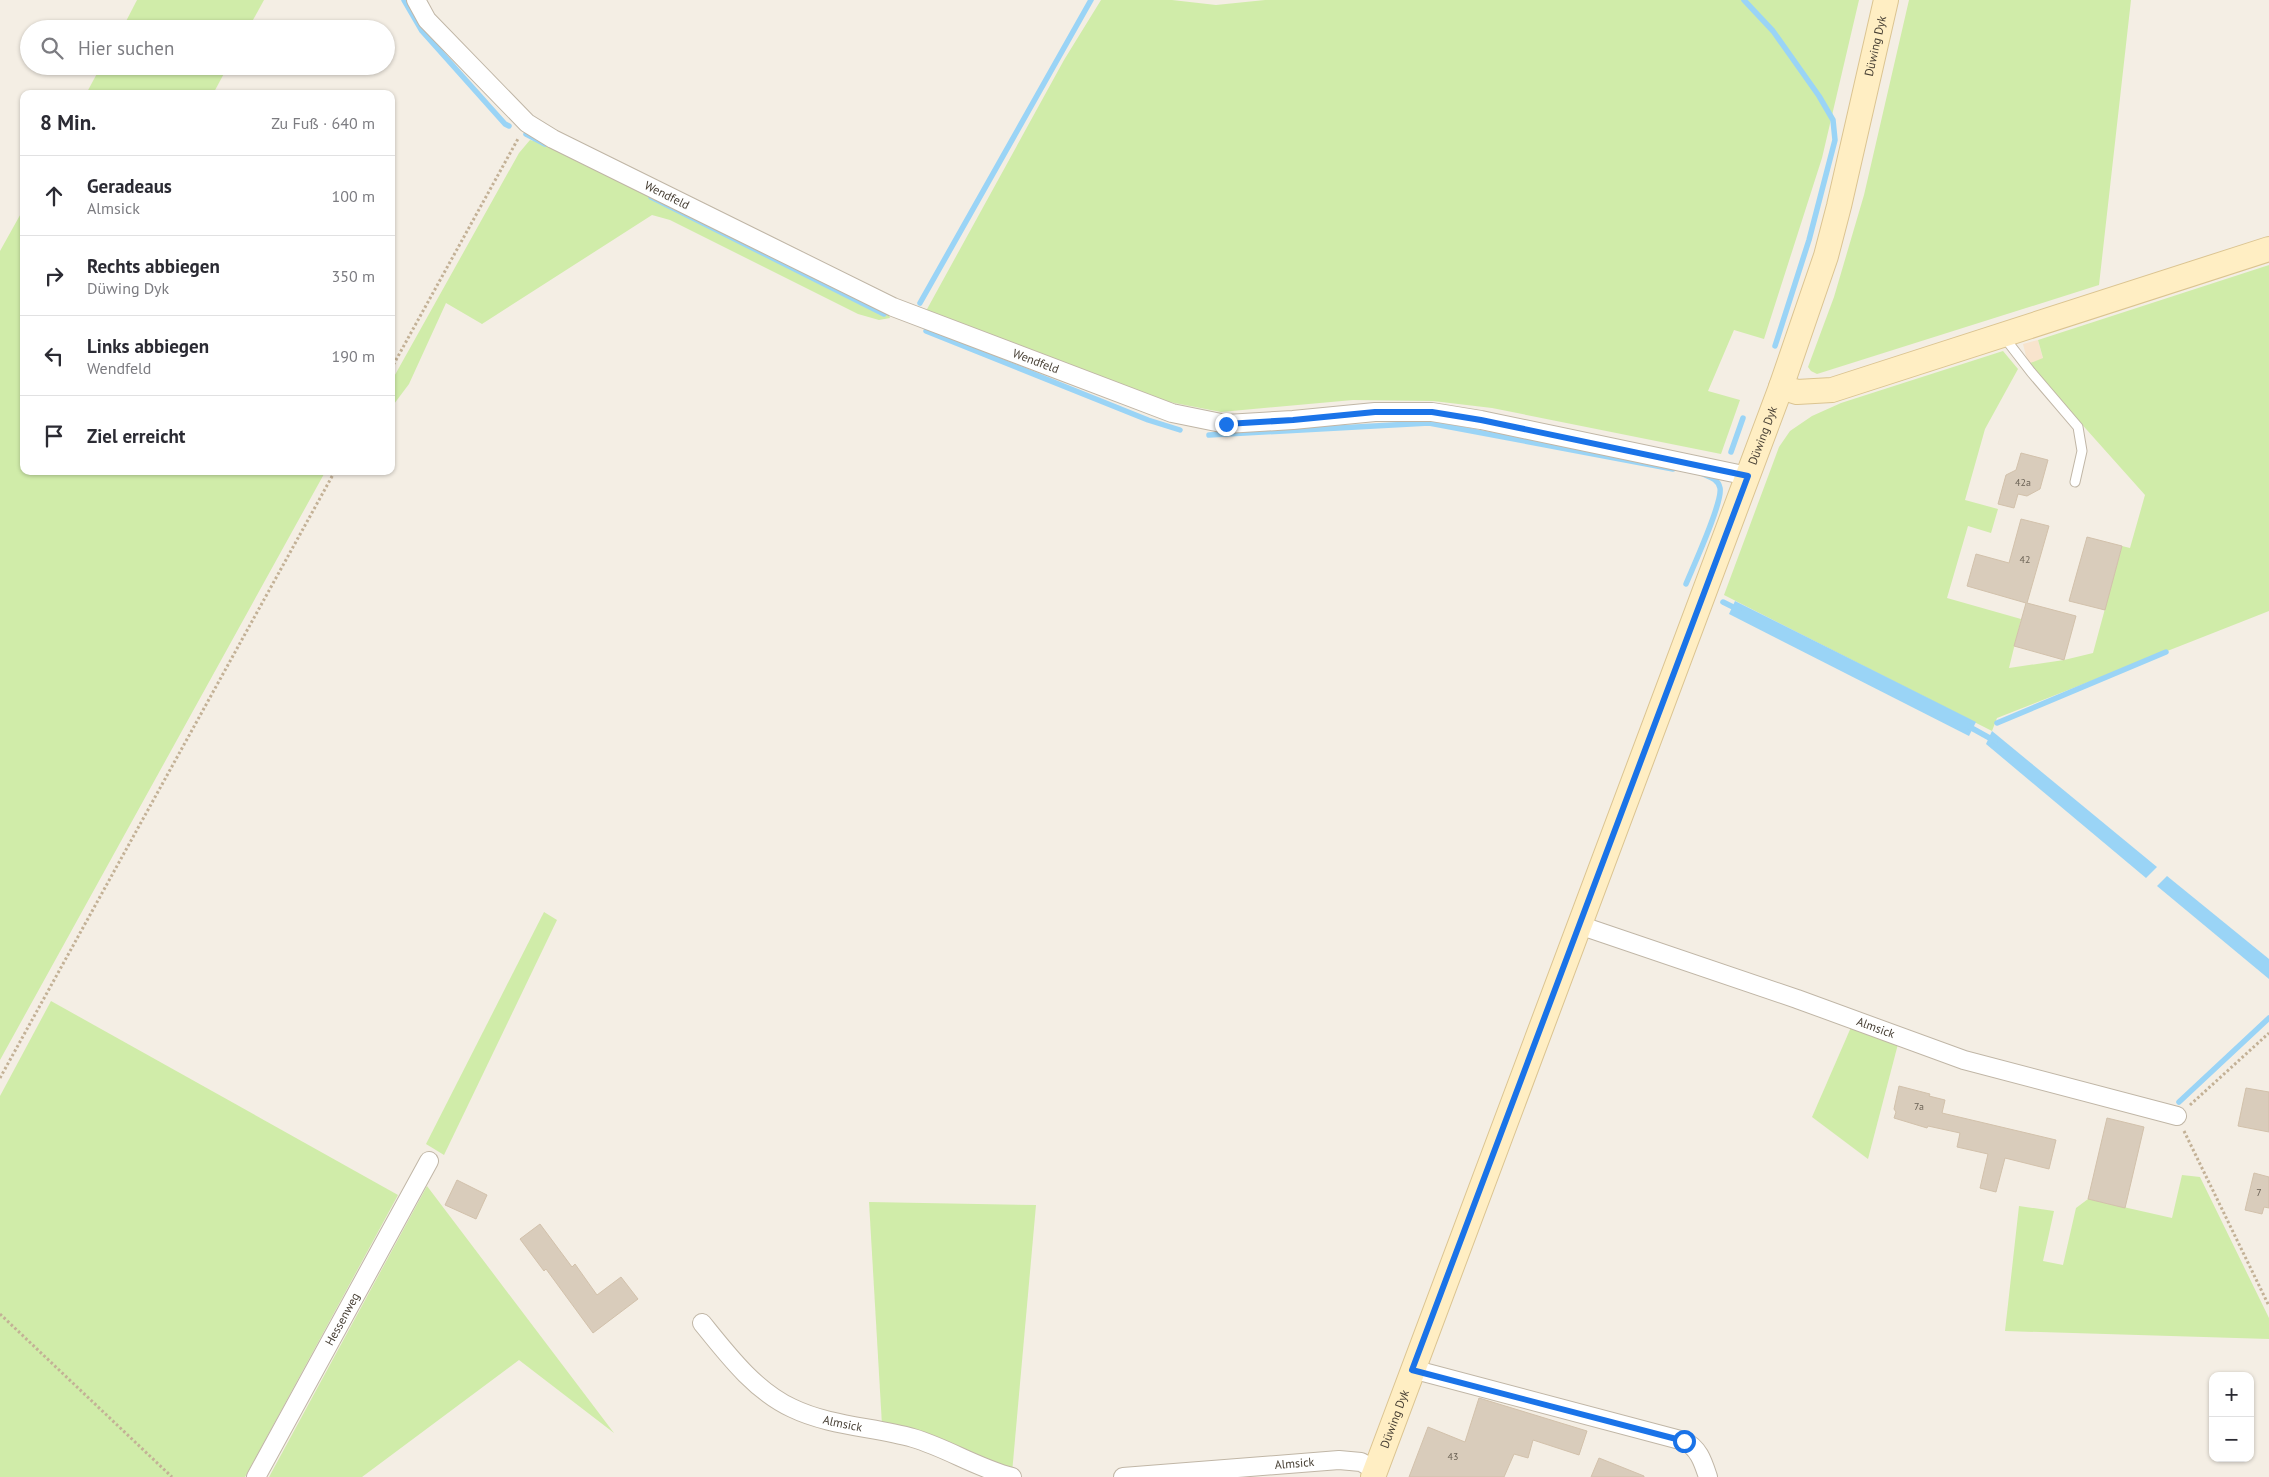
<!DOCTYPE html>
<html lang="de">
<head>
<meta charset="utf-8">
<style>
	body { margin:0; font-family:"PT Sans",sans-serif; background:#f2f2f3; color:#2b2b33 }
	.controls { position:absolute; right:15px; bottom:15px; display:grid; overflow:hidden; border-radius:10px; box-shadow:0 1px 4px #0004 }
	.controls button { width:45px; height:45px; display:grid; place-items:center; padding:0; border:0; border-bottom:1px solid #e1e1e2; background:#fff; color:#2b2b33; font:25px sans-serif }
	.stop { position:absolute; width:15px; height:15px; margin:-11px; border:4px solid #1a73e8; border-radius:50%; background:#fff }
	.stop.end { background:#1a73e8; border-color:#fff; box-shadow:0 1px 5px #0008 }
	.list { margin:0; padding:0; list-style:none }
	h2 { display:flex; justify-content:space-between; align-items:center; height:65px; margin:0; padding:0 20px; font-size:21px }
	h2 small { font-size:16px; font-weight:400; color:#7c7c81 }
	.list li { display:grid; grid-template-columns:32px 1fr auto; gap:15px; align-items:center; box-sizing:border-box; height:80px; padding:0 20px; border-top:1px solid #e1e1e2 }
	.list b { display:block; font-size:19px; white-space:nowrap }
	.list p { margin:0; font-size:16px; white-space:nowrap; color:#7c7c81 }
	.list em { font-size:16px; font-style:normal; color:#7c7c81 }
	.icon { flex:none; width:28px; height:28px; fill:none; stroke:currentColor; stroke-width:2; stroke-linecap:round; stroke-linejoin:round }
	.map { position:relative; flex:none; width:2269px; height:1477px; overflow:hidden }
	.search { position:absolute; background:#fff; box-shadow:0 1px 4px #0004; left:20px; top:20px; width:375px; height:55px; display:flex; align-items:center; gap:12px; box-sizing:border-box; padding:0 18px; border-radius:28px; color:#7c7c81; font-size:19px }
	.panel { position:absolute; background:#fff; box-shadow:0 1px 4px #0004; left:20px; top:90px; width:375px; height:385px; border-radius:10px }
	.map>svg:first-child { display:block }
	.commercial { fill:#f8e4cd }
	.green { fill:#d0eca9 }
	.water { fill:#9ad4f6 }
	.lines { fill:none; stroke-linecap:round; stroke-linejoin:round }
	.stream { stroke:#9ad4f6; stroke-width:5.5 }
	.building { fill:#d9ccbb; stroke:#d2c1ab }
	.lane-casing { stroke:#c0b6a6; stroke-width:11 }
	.street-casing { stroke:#c0b6a6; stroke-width:20 }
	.secondary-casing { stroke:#dbc491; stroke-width:26 }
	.path { stroke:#c3b196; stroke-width:3; stroke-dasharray:2.5 2.5; stroke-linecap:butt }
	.lane { stroke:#fff; stroke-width:9 }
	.street { stroke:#fff; stroke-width:18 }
	.secondary { stroke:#ffeec3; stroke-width:24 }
	.route { stroke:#1a73e8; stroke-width:6 }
	.labels { text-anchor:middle; stroke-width:5; stroke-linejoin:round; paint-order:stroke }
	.number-label { font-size:10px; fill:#6b6255 }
	.street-label { font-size:12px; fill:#463e33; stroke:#fff }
</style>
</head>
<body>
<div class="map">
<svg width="2269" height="1477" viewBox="0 0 2269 1477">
	<rect width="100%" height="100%" fill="#f4eee4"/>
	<!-- commercial -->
	<path class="commercial" d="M2038 340 2043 359 2028 364 2023 344Z"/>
	<!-- green -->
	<g class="green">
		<path d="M137 0H264L248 29H122Z"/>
		<path d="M1101 0H1172L1216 5 1265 0H1859L1822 158 1764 339 1734 330 1708 391 1740 400 1721 454 1492 408 1433 401 1353 400 1221 412 1159 400 926 311 1064 60Z"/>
		<path d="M1909 0H2131L2099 285 1817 374 1811 371 1808 367 1834 297 1864 195Z"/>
		<path d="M101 66H228L213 94H86Z"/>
		<path d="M530 140 545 144 886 308 890 318 879 320 858 314 670 220 652 215 482 324 446 303 409 384 391 408V382L519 153Z"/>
		<path d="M24 208V471H318L324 474 0 1060V251Z"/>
		<path d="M2269 265V611L1997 718 1992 731 1724 595 1779 447 1790 431 1812 416 1841 403 2003 351 2018 369 1985 429 1965 500 1998 509 1991 533 1968 526 1947 598 2021 619 2009 668 2064 660 2093 653 2122 546 2130 548 2145 495 2028 364 2043 358 2038 340Z"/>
		<path d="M544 912 557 920 444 1155 426 1144Z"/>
		<path d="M51 1001 398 1195 245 1477H0V1096Z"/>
		<path d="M1852 1025 1898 1044 1868 1159 1812 1117Z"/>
		<path d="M2182 1175 2200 1177 2269 1318V1339L2005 1331 2019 1206 2054 1211 2043 1261 2063 1265 2076 1208 2088 1199 2172 1218Z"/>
		<path d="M427 1186 614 1433 519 1360 362 1477H269Z"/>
		<path d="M869 1202 1036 1205 1012 1473 882 1425Z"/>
	</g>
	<!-- water -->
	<g class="water">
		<path d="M1735 601 1976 722 1969 736 1729 614Z"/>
		<path d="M1992 731 2157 867 2146 878 1986 744Z"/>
		<path d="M2167 876 2269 959V979L2157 886Z"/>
	</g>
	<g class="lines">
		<!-- stream -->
		<g class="stream">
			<path d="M404 0 422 31 505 124 509 126"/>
			<path d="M1744 0 1773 31 1819 96 1833 120 1835 140 1809 240 1775 346"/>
			<path d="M526 134 545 144"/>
			<path d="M651 197 884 314"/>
			<path d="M920 303 1091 0"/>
			<path d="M926 331 1148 420 1180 430"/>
			<path d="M1209 435 1429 423 1673 469"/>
			<path d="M1731 452 1743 418"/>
			<path d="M1686 584C1693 567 1723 502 1720 488 1718 479 1710 477 1703 474"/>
			<path d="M1723 602 1739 610"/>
			<path d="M1997 723 2166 652"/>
			<path d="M1968 726 1995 741"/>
			<path d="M2179 1102 2269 1018"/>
		</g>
	</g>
	<!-- building -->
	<g class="building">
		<path d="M2021 453 2048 460 2040 489 2027 496 2018 494 2014 508 1998 504 2006 475 2016 470Z"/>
		<path d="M2021 519 2049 526 2027 603 2076 616 2064 660 2014 646 2026 603 1967 586 1976 554 2009 563Z"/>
		<path d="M2087 537 2122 546 2105 610 2069 601Z"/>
		<path d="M1899 1086 1930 1094 1929 1096 1945 1100 1942 1113 2056 1140 2049 1169 2005 1158 1996 1192 1980 1188 1988 1154 1957 1147 1960 1133 1928 1126 1927 1128 1894 1118 1896 1112 1894 1109Z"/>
		<path d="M2246 1088 2269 1092V1132L2238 1126Z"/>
		<path d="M2107 1118 2144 1127 2125 1208 2088 1199Z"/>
		<path d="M2254 1173 2269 1177V1208L2264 1207 2262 1214 2245 1210Z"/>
		<path d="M457 1180 487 1195 476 1219 445 1205Z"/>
		<path d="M540 1224 572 1267 575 1264 597 1295 621 1277 638 1299 593 1333 546 1269 544 1271 520 1239Z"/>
		<path d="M1479 1398 1587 1431 1579 1455 1533 1440 1528 1458 1514 1454 1504 1477H1409L1428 1427 1465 1442Z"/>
		<path d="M1599 1458 1644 1476V1477H1591Z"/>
	</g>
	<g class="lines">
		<defs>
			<path id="lane" d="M2004 337 2031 372 2078 427 2082 451 2075 482"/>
			<g id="street">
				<path id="s1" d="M416 0 427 20 527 123 553 139 893 307 1172 413 1226 424 1293 420 1375 412H1432L1481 420 1748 476"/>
				<path id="s2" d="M1579 925 1797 999 1964 1060 2177 1116"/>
				<path id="s3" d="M702 1323C727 1354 755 1391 792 1408 829 1426 874 1427 913 1438 947 1448 977 1468 1012 1477"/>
				<path d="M1412 1369 1684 1441C1699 1448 1703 1462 1708 1477"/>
				<path id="s4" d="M256 1477 429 1161"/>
				<path id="s5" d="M1123 1477 1339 1460 1361 1462 1375 1470"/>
			</g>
			<g id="secondary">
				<path d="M1781 387 1797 392 1832 390 2269 249"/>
				<path id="s6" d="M1373 1477 1781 387 1826 256 1839 206 1886 0"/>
			</g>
		</defs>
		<!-- lane casing -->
		<use href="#lane" class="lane-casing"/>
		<!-- street casing -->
		<use href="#street" class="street-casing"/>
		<!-- secondary casing -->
		<use href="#secondary" class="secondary-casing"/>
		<!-- path -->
		<g class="path">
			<path d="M391 369 519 137"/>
			<path d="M0 1078 335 471"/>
			<path d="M2190 1105 2269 1033"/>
			<path d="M2184 1131 2269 1306"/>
			<path d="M0 1314 172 1477"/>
		</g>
		<!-- lane -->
		<use href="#lane" class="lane"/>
		<!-- street -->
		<use href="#street" class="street"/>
		<!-- secondary -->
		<use href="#secondary" class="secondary"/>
	</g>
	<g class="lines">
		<!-- route -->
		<path class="route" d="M1226 424 1293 420 1375 412H1432L1481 420 1748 476 1412 1370 1684 1441"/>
	</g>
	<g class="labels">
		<!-- number labels -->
		<g class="number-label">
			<text x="2023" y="486">42a</text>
			<text x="2025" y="563">42</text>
			<text x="1919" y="1110">7a</text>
			<text x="2259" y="1196">7</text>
			<text x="1453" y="1460">43</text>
		</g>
		<!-- street labels -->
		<g class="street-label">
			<text dy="4" stroke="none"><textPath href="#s6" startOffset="1518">Düwing Dyk</textPath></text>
			<text dy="4" stroke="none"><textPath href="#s1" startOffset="324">Wendfeld</textPath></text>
			<text dy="4" stroke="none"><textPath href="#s1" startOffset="729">Wendfeld</textPath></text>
			<text dy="4" stroke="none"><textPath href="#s6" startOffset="1112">Düwing Dyk</textPath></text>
			<text dy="4" stroke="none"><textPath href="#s2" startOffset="314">Almsick</textPath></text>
			<text dy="4" stroke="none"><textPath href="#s4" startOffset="180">Hessenweg</textPath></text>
			<text dy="4" stroke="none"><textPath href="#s6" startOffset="62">Düwing Dyk</textPath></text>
			<text dy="4" stroke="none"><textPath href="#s3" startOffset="178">Almsick</textPath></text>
			<text dy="4" stroke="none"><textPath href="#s5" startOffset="172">Almsick</textPath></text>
		</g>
	</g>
</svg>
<div class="controls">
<button>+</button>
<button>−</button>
</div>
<div class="stop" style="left:1684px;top:1441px"></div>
<div class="stop end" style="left:1226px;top:424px"></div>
<div class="search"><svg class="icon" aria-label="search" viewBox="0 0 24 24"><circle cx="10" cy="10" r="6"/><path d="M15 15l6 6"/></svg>Hier suchen</div>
<section class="panel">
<h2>8 Min.<small>Zu Fuß · 640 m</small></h2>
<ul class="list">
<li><svg class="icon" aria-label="ahead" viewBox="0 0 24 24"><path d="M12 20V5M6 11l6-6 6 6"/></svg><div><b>Geradeaus</b><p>Almsick</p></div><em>100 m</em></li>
<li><svg class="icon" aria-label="right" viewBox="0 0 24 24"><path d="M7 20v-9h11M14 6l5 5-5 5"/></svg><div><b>Rechts abbiegen</b><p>Düwing Dyk</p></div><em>350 m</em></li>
<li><svg class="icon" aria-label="left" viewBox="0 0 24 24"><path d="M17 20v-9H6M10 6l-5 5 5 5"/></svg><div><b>Links abbiegen</b><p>Wendfeld</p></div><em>190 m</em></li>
<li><svg class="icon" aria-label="arrive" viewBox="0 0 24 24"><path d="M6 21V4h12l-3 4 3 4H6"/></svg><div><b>Ziel erreicht</b></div></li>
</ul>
</section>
</div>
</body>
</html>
